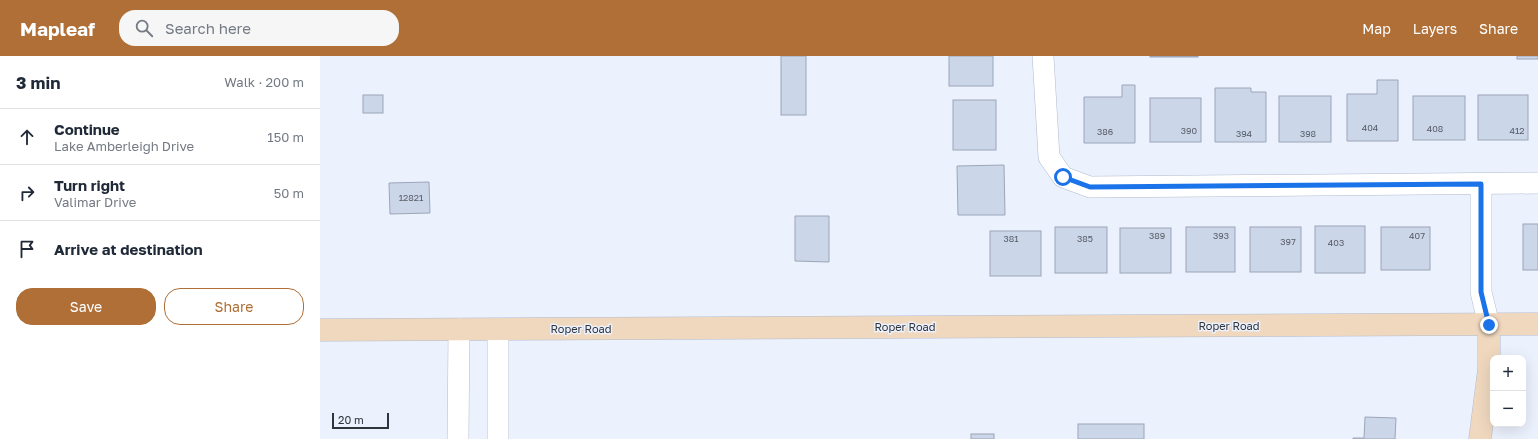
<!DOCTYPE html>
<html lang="en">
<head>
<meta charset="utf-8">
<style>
	body { margin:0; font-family:"Golos Text",sans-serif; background:#f6f6f7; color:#1f2937 }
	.controls { position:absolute; right:12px; bottom:12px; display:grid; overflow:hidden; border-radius:8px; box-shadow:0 4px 16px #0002 }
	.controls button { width:36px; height:36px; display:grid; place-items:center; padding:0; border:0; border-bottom:1px solid #e0e1e3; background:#fff; color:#1f2937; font:20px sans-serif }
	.scale { position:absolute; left:12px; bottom:10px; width:57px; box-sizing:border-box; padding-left:4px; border:2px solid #30343b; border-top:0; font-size:11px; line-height:14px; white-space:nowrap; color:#30343b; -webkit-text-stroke:3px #ebf1fd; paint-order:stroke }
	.stop { position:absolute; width:12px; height:12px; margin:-9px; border:3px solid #1a73e8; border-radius:50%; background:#fff }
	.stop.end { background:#1a73e8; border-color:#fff; box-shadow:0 1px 4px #0008 }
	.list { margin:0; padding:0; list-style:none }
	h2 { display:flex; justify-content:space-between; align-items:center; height:52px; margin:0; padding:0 16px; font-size:17px }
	h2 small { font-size:13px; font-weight:400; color:#747a83 }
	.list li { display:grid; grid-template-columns:26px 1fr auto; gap:12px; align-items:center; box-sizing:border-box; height:56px; padding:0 16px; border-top:1px solid #e0e1e3 }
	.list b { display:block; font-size:15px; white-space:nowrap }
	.list p { margin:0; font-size:13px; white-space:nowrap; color:#747a83 }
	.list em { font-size:13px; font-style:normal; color:#747a83 }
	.actions { display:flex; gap:8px; padding:12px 16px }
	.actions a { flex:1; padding:9px 0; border:1px solid #af6f36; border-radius:16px; text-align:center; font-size:14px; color:#af6f36 }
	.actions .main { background:#af6f36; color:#fff }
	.icon { flex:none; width:22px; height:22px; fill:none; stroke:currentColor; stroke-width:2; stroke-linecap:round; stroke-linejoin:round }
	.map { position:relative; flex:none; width:1218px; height:383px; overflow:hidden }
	header { display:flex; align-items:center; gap:24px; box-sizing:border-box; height:56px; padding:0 20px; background:#af6f36; color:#fff }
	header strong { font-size:19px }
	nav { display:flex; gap:22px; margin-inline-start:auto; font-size:14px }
	.search { width:280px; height:36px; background:#f6f6f7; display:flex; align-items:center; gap:10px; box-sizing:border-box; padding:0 14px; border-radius:16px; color:#747a83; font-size:15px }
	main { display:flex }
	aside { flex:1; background:#fff }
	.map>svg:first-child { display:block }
	.building { fill:#ccd6e9; stroke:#9ca6b8 }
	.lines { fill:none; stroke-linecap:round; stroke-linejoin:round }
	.street-casing { stroke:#b2bcce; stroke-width:22 }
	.secondary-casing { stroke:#b2bcce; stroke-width:23 }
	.street { stroke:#fff; stroke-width:21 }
	.secondary { stroke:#f0d8bf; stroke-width:22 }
	.route { stroke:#1a73e8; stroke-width:5 }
	.labels { text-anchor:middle; stroke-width:3; stroke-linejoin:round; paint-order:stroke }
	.number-label { font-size:9px; fill:#575c66 }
	.street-label { font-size:11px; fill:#30343b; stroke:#ebf1fd }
</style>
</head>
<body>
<header>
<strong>Mapleaf</strong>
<div class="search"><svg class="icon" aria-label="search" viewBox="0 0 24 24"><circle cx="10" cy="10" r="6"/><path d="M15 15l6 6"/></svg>Search here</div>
<nav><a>Map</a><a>Layers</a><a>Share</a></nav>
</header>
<main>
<aside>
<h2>3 min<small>Walk · 200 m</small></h2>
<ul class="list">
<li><svg class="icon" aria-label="ahead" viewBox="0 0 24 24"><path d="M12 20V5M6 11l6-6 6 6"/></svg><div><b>Continue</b><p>Lake Amberleigh Drive</p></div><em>150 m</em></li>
<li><svg class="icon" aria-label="right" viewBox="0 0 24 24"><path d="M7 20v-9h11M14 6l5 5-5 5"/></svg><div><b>Turn right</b><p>Valimar Drive</p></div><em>50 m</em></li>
<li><svg class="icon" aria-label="arrive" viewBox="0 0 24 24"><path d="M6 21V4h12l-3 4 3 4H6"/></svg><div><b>Arrive at destination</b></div></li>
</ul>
<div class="actions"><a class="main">Save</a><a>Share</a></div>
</aside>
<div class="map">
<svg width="1218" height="383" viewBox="0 0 1218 383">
	<rect width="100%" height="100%" fill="#ebf1fd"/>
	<!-- building -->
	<g class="building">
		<rect x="461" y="0" width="25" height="59"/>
		<rect x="629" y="0" width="44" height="30"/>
		<rect x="830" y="0" width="48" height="1"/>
		<rect x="1197" y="0" width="21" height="3"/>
		<path d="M1057 24H1078V85H1027V38H1057Z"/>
		<path d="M802 29H815V87H764V41H802Z"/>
		<path d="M895 32H931V36H946V86H895Z"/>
		<rect x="43" y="39" width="20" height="18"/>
		<rect x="1158" y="39" width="50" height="45"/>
		<rect x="959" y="40" width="52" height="46"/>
		<rect x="1093" y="40" width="52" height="44"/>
		<rect x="830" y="42" width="51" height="44"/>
		<rect x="633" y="44" width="43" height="50"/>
		<path d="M684 109 685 159H638L637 110Z"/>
		<path d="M109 126 110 157 70 158 69 127Z"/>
		<path d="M475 160H509V206L475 205Z"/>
		<rect x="1203" y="168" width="15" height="46"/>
		<rect x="995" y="170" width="50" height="47"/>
		<rect x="735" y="171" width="52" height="46"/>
		<rect x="866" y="171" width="49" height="45"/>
		<rect x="930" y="171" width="51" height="45"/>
		<rect x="1061" y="171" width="49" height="43"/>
		<rect x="800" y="172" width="51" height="45"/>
		<rect x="670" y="175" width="51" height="45"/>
		<path d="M1045 361 1076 362 1075 383H1033V382H1044Z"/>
		<rect x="758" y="368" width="66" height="15"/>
		<rect x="651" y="378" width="23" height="5"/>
	</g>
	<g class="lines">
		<defs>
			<g id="street">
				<path d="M723 0 729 101 743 121 770 131 1218 127"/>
				<path d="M1161 128V236L1169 269"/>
				<path d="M138 383 139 273"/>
				<path d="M178 383V273"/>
			</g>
			<g id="secondary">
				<path d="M0 274 1218 268"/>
				<path d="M1160 383 1169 313V269"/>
			</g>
		</defs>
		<!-- street casing -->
		<use href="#street" class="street-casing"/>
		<!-- secondary casing -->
		<use href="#secondary" class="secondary-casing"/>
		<!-- street -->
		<use href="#street" class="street"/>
		<!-- secondary -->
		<use href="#secondary" class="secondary"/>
	</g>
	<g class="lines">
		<!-- route -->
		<path class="route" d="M743 121 770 131 1161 128V236L1169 269"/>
	</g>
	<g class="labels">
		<!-- number labels -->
		<g class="number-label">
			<text x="1050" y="75">404</text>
			<text x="1115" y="76">408</text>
			<text x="869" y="78">390</text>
			<text x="1197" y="78">412</text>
			<text x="785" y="79">386</text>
			<text x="924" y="81">394</text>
			<text x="988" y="81">398</text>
			<text x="91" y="145">12821</text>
			<text x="837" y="183">389</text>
			<text x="901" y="183">393</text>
			<text x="1097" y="183">407</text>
			<text x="691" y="186">381</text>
			<text x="765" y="186">385</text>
			<text x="968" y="189">397</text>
			<text x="1016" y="190">403</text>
		</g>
		<!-- street labels -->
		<g class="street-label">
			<text x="909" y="274">Roper Road</text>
			<text x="585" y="275">Roper Road</text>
			<text x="261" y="277">Roper Road</text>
		</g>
	</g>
</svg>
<div class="controls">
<button>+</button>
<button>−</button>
</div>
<div class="scale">20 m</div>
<div class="stop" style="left:743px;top:121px"></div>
<div class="stop end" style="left:1169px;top:269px"></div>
</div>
</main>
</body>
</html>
